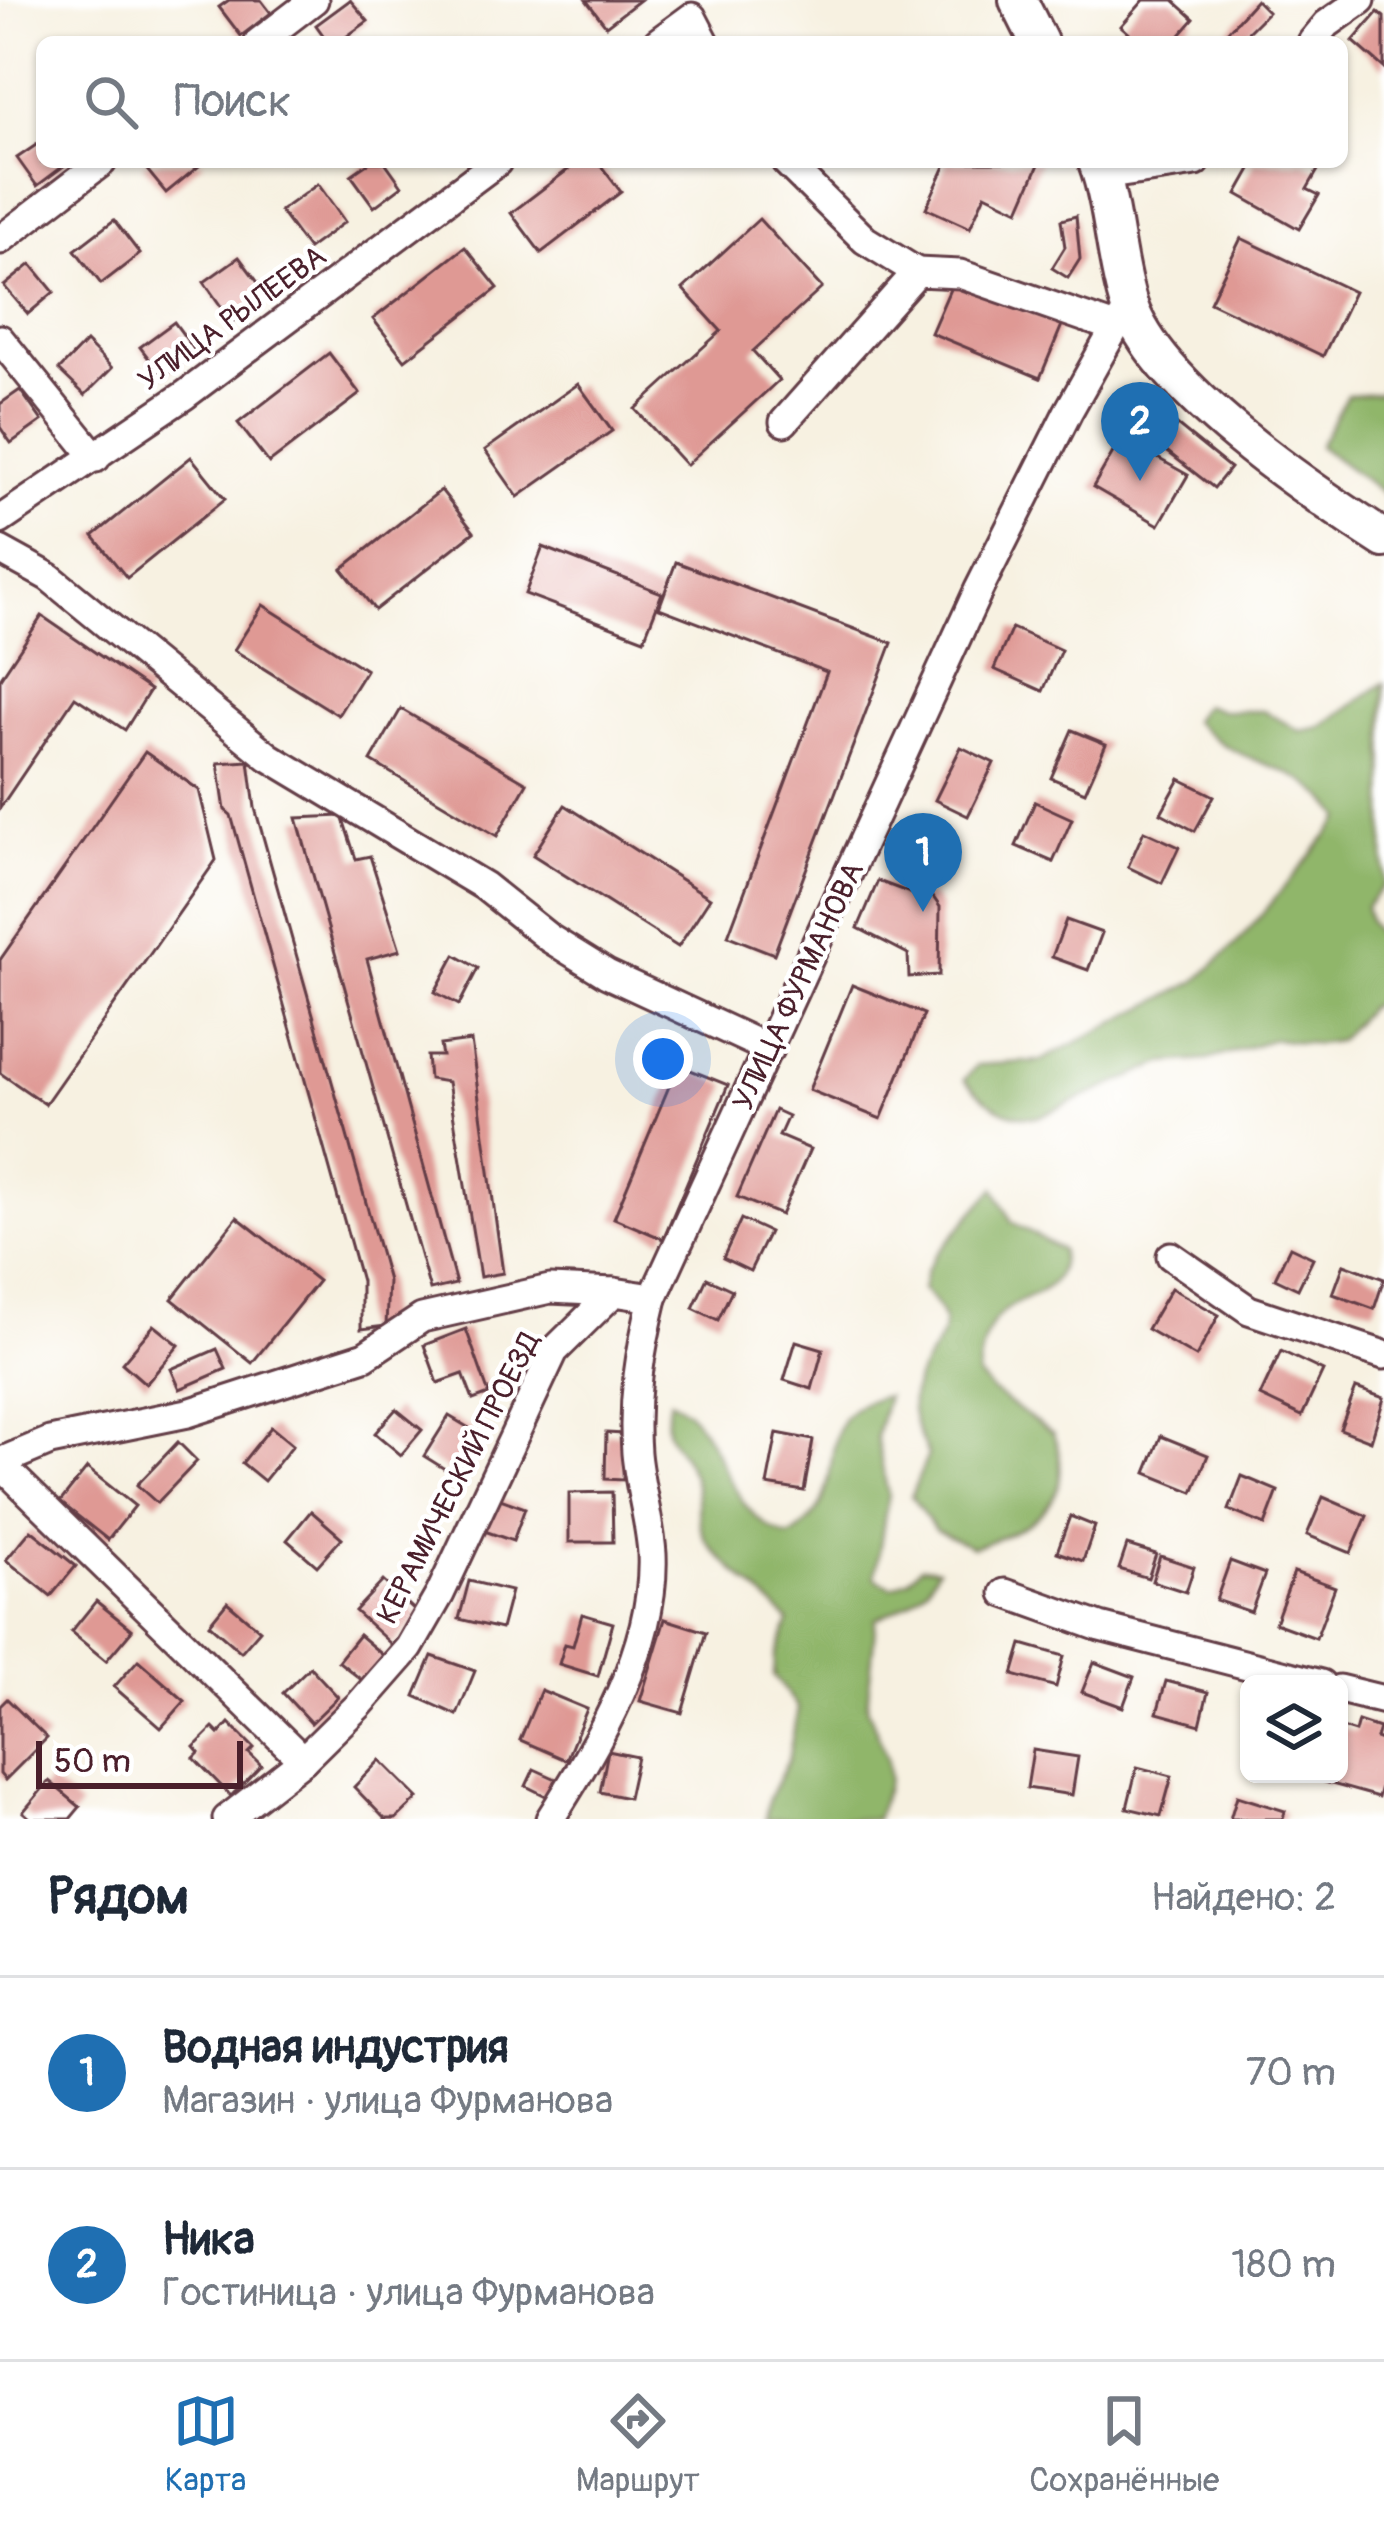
<!DOCTYPE html>
<html lang="ru">
<head>
<meta charset="utf-8">
<style>
	body { margin:0; font-family:Pangolin,sans-serif; background:#f6f6f7; color:#1f2937 }
	.controls { position:absolute; right:36px; bottom:36px; display:grid; overflow:hidden; border-radius:18px; box-shadow:0 3px 9px #0004 }
	.controls button { width:108px; height:108px; display:grid; place-items:center; padding:0; border:0; border-bottom:3px solid #e0e1e3; background:#fff; color:#1f2937; font:60px sans-serif }
	.scale { position:absolute; left:36px; bottom:30px; width:207px; box-sizing:border-box; padding-left:12px; border:6px solid #4a1f2b; border-top:0; font-size:33px; line-height:42px; white-space:nowrap; color:#4a1f2b; -webkit-text-stroke:9px #fff; paint-order:stroke }
	.you { position:absolute; left:663px; top:1059px; width:42px; height:42px; margin:-30px; border:9px solid #fff; border-radius:50%; background:#1a73e8; box-shadow:0 0 0 18px #1a73e833 }
	.badge { display:grid; place-items:center; width:78px; height:78px; border-radius:50%; background:#1f6fb2; color:#fff; font-size:39px; font-weight:700 }
	.pin { position:absolute; translate:-50% -99px; filter:drop-shadow(0 3px 6px #0008) }
	.pin::after { content:''; position:absolute; top:63px; width:42px; height:36px; background:inherit; clip-path:polygon(0 0,100% 0,50% 100%) }
	.list { margin:0; padding:0; list-style:none }
	h2 { display:flex; justify-content:space-between; align-items:center; height:156px; margin:0; padding:0 48px; font-size:51px }
	h2 small { font-size:39px; font-weight:400; color:#747a83 }
	.list li { display:grid; grid-template-columns:78px 1fr auto; gap:36px; align-items:center; box-sizing:border-box; height:192px; padding:0 48px; border-top:3px solid #e0e1e3 }
	.list b { display:block; font-size:45px; white-space:nowrap }
	.list p { margin:0; font-size:39px; white-space:nowrap; color:#747a83 }
	.list em { font-size:39px; font-style:normal; color:#747a83 }
	.icon { flex:none; width:66px; height:66px; fill:none; stroke:currentColor; stroke-width:2; stroke-linecap:round; stroke-linejoin:round }
	.map { position:relative; flex:none; width:1384px; height:1819px; overflow:hidden }
	.search { position:absolute; background:#fff; box-shadow:0 3px 9px #0004; left:36px; right:36px; top:36px; height:132px; display:flex; align-items:center; gap:30px; box-sizing:border-box; padding:0 42px; border-radius:18px; color:#747a83; font-size:45px }
	.sheet { height:540px; background:#fff }
	nav { display:flex; justify-content:space-around; align-items:center; box-sizing:border-box; height:168px; border-top:3px solid #e0e1e3; background:#fff; font-size:33px; color:#747a83 }
	nav a { display:grid; justify-items:center; gap:6px }
	nav .on { color:#1f6fb2 }
	.map>svg:first-child { display:block }
	.forest { fill:#90b66b; stroke:#6d6a4b; stroke-width:3 }
	.building { fill:#df9994 }
	.lines { fill:none; stroke-linecap:round; stroke-linejoin:round }
	.street-casing { stroke:#643e46; stroke-width:33 }
	.secondary-casing { stroke:#643e46; stroke-width:42 }
	.street { stroke:#fff; stroke-width:27 }
	.secondary { stroke:#fff; stroke-width:36 }
	.labels { text-anchor:middle; stroke-width:9; stroke-linejoin:round; paint-order:stroke }
	.street-label { font-size:30px; fill:#4a1f2b; stroke:#fff }
</style>
</head>
<body>
<div class="map">
<svg width="1384" height="1819" viewBox="0 0 1384 1819">
	<rect width="100%" height="100%" fill="#fff"/>
	<filter id="ink" filterUnits="userSpaceOnUse"><feTurbulence type="fractalNoise" baseFrequency=".00833" numOctaves="2"/><feDisplacementMap in="SourceGraphic" scale="24" xChannelSelector="R" yChannelSelector="G"/><feConvolveMatrix kernelMatrix="1 2 1 2 8 2 1 2 1" color-interpolation-filters="sRGB"/></filter>
	<filter id="wash" filterUnits="userSpaceOnUse"><feTurbulence type="fractalNoise" baseFrequency=".004" numOctaves="4" result="noise"/><feDisplacementMap in="SourceGraphic" scale="48" xChannelSelector="R" yChannelSelector="G"/><feGaussianBlur stdDeviation="2.7" result="paint"/><feColorMatrix in="noise" values="0 0 0 0 0 0 0 0 0 0 0 0 0 0 0 0 0 1.4 0 .05"/><feComposite in="paint" operator="in"/></filter>
	<g filter="url(#wash)">
		<rect width="100%" height="100%" fill="#f7f1e1"/>
		<!-- forest -->
		<g class="forest">
			<path d="M1384 384V494L1319 446 1347 395 1380 393Z"/>
			<path d="M1384 683V885L1365 907 1369 922 1384 944V1001L1368 1007 1338 1041 1316 1044 1273 1039 1208 1060 1164 1063 1038 1117C1006 1118 986 1102 964 1080L977 1065 1040 1061 1197 981 1242 938 1342 818C1310 772 1276 772 1231 749 1217 742 1204 730 1192 721L1204 705 1223 711H1264L1300 731 1321 727Z"/>
			<path d="M995 1188 1012 1222 1061 1250C1062 1298 1029 1289 1001 1314 985 1328 979 1356 978 1376L992 1391 1053 1434C1080 1501 1030 1531 972 1547L935 1530 911 1496 928 1455C920 1438 910 1418 912 1399 916 1350 974 1335 922 1290L926 1271 935 1256Z"/>
			<path d="M887 1396 876 1436 888 1495 875 1577 892 1587 909 1579 921 1566 938 1568C925 1597 904 1607 876 1619L867 1706 887 1759 889 1779 876 1819H765L769 1798 788 1761 798 1708 774 1676 775 1657 789 1622C771 1600 710 1555 703 1534 695 1514 700 1489 690 1469 676 1440 659 1439 670 1400 725 1426 720 1513 789 1537 864 1493 797 1411 887 1396Z"/>
		</g>
		<g id="blocks">
			<!-- building -->
			<g class="building">
				<path d="M229 0H261L271 13 241 36 219 7Z"/>
				<path d="M350 0 368 21 346 37 349 42H328L316 25Z"/>
				<path d="M586 0H640L606 26Z"/>
				<path d="M1144 0H1173L1194 19 1174 42H1139L1121 26Z"/>
				<path d="M1256 0 1268 12 1238 42 1227 32Z"/>
				<path d="M1378 12 1384 17V68L1353 41Z"/>
				<path d="M42 141V162H69L37 186 17 158Z"/>
				<path d="M147 162H204L166 193 143 165Z"/>
				<path d="M370 162H385L402 186 374 207 351 175Z"/>
				<path d="M578 162H598L621 192 541 253 511 213Z"/>
				<path d="M947 162H1040L1019 210 985 194 970 228 926 208Z"/>
				<path d="M1255 162H1304L1318 170 1307 189 1319 195 1299 229 1237 194Z"/>
				<path d="M318 184 345 222 308 249 280 211Z"/>
				<path d="M1076 216 1080 259 1068 278 1052 268 1065 247 1061 220Z"/>
				<path d="M759 219 822 288 753 351 779 380 686 465 635 409 721 331 683 289Z"/>
				<path d="M114 220 140 254 101 284 75 250Z"/>
				<path d="M1241 238 1354 292 1323 356 1210 302Z"/>
				<path d="M465 247 498 288 405 360 373 319Z"/>
				<path d="M239 257 268 296 232 322 204 282Z"/>
				<path d="M31 264 54 292 28 314 4 286Z"/>
				<path d="M954 280 1062 325 1040 378 931 333Z"/>
				<path d="M174 322 196 352 163 377 140 347Z"/>
				<path d="M86 342 112 368 85 395 59 370Z"/>
				<path d="M329 353 360 394 269 463 238 423Z"/>
				<path d="M578 384 612 431 518 497 485 450Z"/>
				<path d="M20 390 42 421 11 443 0 427V404Z"/>
				<path d="M1177 425 1230 468 1214 488 1160 446Z"/>
				<path d="M1127 428 1148 440 1143 450 1188 475 1159 525 1093 487Z"/>
				<path d="M191 457 225 499 127 578 93 536Z"/>
				<path d="M441 490 474 532 375 610 342 569Z"/>
				<path d="M543 547 662 593 644 639 525 594Z"/>
				<path d="M676 562 892 643 774 954 728 936 827 672 659 608Z"/>
				<path d="M263 605 366 670 338 715 234 650Z"/>
				<path d="M42 616 150 690 125 730 75 697 0 808V679Z"/>
				<path d="M1012 628 1061 650 1043 691 994 669Z"/>
				<path d="M401 709 527 783 497 836 371 761Z"/>
				<path d="M1072 730 1106 744 1085 792 1051 778Z"/>
				<path d="M961 747 994 763 968 816 935 800Z"/>
				<path d="M145 752 199 790 216 860 45 1104 0 1073V960Z"/>
				<path d="M249 761 255 808 388 1281 386 1326 361 1329V1281L231 815 225 810 218 763Z"/>
				<path d="M1180 779 1214 796 1195 831 1161 813Z"/>
				<path d="M1035 802 1072 819 1053 862 1016 846Z"/>
				<path d="M565 805 710 898 678 947 533 855Z"/>
				<path d="M342 816 356 859 370 856 400 950 367 959 456 1284 430 1290 297 818Z"/>
				<path d="M1144 831 1179 847 1162 883 1128 867Z"/>
				<path d="M878 881 918 896 933 897 940 907 939 975 909 977 908 954 858 928Z"/>
				<path d="M1066 920 1102 933 1088 970 1052 957Z"/>
				<path d="M455 955 478 968 459 1005 435 992Z"/>
				<path d="M852 985 924 1014 881 1119 809 1090Z"/>
				<path d="M471 1041 503 1273 480 1277 448 1082 429 1079 427 1056H442L440 1045Z"/>
				<path d="M678 1065 728 1085 663 1239 614 1218Z"/>
				<path d="M775 1110 788 1116 779 1136 810 1149 781 1215 737 1197Z"/>
				<path d="M237 1217 318 1281 252 1363 172 1299Z"/>
				<path d="M741 1219 769 1232 750 1271 723 1258Z"/>
				<path d="M1290 1247 1313 1258 1298 1289 1275 1278Z"/>
				<path d="M1344 1264 1384 1279 1374 1309 1333 1294Z"/>
				<path d="M707 1278 732 1290 718 1320 693 1308Z"/>
				<path d="M1171 1288 1219 1315 1196 1357 1147 1329Z"/>
				<path d="M154 1325 179 1345 146 1384 122 1363Z"/>
				<path d="M466 1329 489 1394 473 1400 463 1374 438 1383 424 1345Z"/>
				<path d="M796 1341 823 1349 812 1389 784 1380Z"/>
				<path d="M217 1349 226 1369 180 1389 171 1369Z"/>
				<path d="M1281 1351 1323 1371 1302 1416 1260 1396Z"/>
				<path d="M1356 1388 1384 1398 1371 1441 1340 1429Z"/>
				<path d="M396 1409 422 1430 401 1455 375 1433Z"/>
				<path d="M449 1416 484 1437 459 1478 424 1456Z"/>
				<path d="M271 1427 293 1445 264 1481 242 1463Z"/>
				<path d="M606 1433 624 1434 623 1480 605 1479Z"/>
				<path d="M777 1433 813 1440 804 1491 767 1485Z"/>
				<path d="M1161 1436 1208 1455 1193 1492 1146 1473Z"/>
				<path d="M178 1442 197 1461 157 1503 137 1485Z"/>
				<path d="M87 1468 135 1506 108 1540 60 1502Z"/>
				<path d="M1242 1476 1278 1491 1265 1525 1229 1510Z"/>
				<path d="M612 1492 613 1542H569V1493Z"/>
				<path d="M492 1496 525 1508 513 1541 479 1529Z"/>
				<path d="M1323 1497 1367 1516 1351 1553 1307 1535Z"/>
				<path d="M311 1511 342 1538 317 1566 287 1540Z"/>
				<path d="M1070 1516 1095 1526 1083 1561 1057 1552Z"/>
				<path d="M31 1530 76 1566 51 1596 6 1560Z"/>
				<path d="M1127 1545 1156 1554 1148 1578 1119 1569Z"/>
				<path d="M1160 1556 1194 1567 1186 1592 1152 1581Z"/>
				<path d="M1230 1561 1265 1574 1251 1612 1216 1600Z"/>
				<path d="M1294 1572 1335 1587 1316 1638 1275 1623Z"/>
				<path d="M383 1581 420 1615 392 1645 355 1611Z"/>
				<path d="M469 1581 511 1591 501 1629 459 1619Z"/>
				<path d="M96 1601 132 1630 106 1661 71 1632Z"/>
				<path d="M227 1602 260 1630 241 1652 209 1624Z"/>
				<path d="M582 1614 613 1623 598 1676 559 1664 565 1644 573 1646Z"/>
				<path d="M665 1619 706 1632 682 1713 640 1701Z"/>
				<path d="M359 1635 385 1657 364 1682 338 1661Z"/>
				<path d="M1022 1644 1064 1656 1056 1687 1013 1675Z"/>
				<path d="M432 1656 475 1671 457 1715 415 1696Z"/>
				<path d="M138 1660 185 1701 161 1728 114 1687Z"/>
				<path d="M1094 1662 1134 1677 1123 1707 1082 1692Z"/>
				<path d="M310 1667 338 1697 311 1723 283 1693Z"/>
				<path d="M1166 1681 1208 1692 1200 1725 1157 1713Z"/>
				<path d="M541 1690 587 1709 566 1760 520 1740Z"/>
				<path d="M7 1699 47 1738 5 1780 0 1774V1706Z"/>
				<path d="M1358 1721 1379 1728 1376 1738 1384 1741V1776L1378 1797 1321 1781 1323 1774H1339V1727L1355 1732Z"/>
				<path d="M229 1723 254 1748 249 1753 261 1765 231 1796 194 1758 199 1753 194 1747 213 1728 219 1734Z"/>
				<path d="M1033 1750 1078 1757 1072 1795 1027 1788Z"/>
				<path d="M608 1751 637 1757 628 1798 600 1792Z"/>
				<path d="M380 1760 418 1798 396 1819H385L354 1787Z"/>
				<path d="M1137 1767 1172 1776 1161 1816 1127 1808Z"/>
				<path d="M534 1769 556 1779 548 1797 526 1786Z"/>
				<path d="M49 1781 80 1807 70 1819H31L23 1812Z"/>
				<path d="M1237 1796 1285 1811 1283 1819H1230Z"/>
			</g>
		</g>
	</g>
	<g filter="url(#ink)">
		<use href="#blocks" fill-opacity="0" stroke="#643e46" stroke-width="3"/>
		<g class="lines">
			<defs>
				<g id="street">
					<path d="M259 42 314 0"/>
					<path d="M658 42 692 17 705 42"/>
					<path d="M1312 42 1327 24 1361 0"/>
					<path d="M786 162 865 240 917 272"/>
					<path d="M1102 176 1196 162"/>
					<path d="M0 240 102 162"/>
					<path d="M0 339 96 458"/>
					<path d="M784 422 917 272 960 274 1115 328"/>
					<path d="M0 520 185 395 497 162"/>
					<path d="M0 550 49 577 269 757 484 886 549 938 607 974 769 1049"/>
					<path d="M1171 1256 1249 1310 1384 1355"/>
					<path d="M0 1462 50 1441 188 1413 365 1356 422 1318 550 1289 614 1292"/>
					<path d="M0 1464 303 1760"/>
					<path d="M1005 1593 1100 1627 1321 1684"/>
					<path d="M1339 1689 1384 1700"/>
					<path d="M227 1819 303 1760 360 1704 409 1648 440 1594 554 1351 614 1292 653 1298"/>
					<path d="M550 1819C598 1743 656 1648 652 1554 650 1520 639 1487 636 1453 632 1399 640 1351 653 1298L979 589 1068 412 1115 328 1130 308"/>
				</g>
				<g id="secondary">
					<path d="M1018 0 1039 42"/>
					<path d="M1097 162C1114 208 1114 259 1129 305 1158 390 1310 491 1384 539"/>
				</g>
			</defs>
			<!-- street casing -->
			<use href="#street" class="street-casing"/>
			<!-- secondary casing -->
			<use href="#secondary" class="secondary-casing"/>
			<!-- street -->
			<use href="#street" class="street"/>
			<!-- secondary -->
			<use href="#secondary" class="secondary"/>
		</g>
	</g>
	<g class="labels">
		<!-- street labels -->
		<g class="street-label">
			<text transform="translate(232 318) rotate(-36)" y="10">УЛИЦА РЫЛЕЕВА</text>
			<text transform="translate(798 986) rotate(-65)" y="10">УЛИЦА ФУРМАНОВА</text>
			<text transform="translate(458 1478) rotate(-63)" y="10">КЕРАМИЧЕСКИЙ ПРОЕЗД</text>
		</g>
	</g>
</svg>
<div class="controls">
<button><svg class="icon" aria-label="layers" viewBox="0 0 24 24"><path d="M12 4l9 5-9 5-9-5zM3 14l9 5 9-5"/></svg></button>
</div>
<div class="scale">50 m</div>
<div class="you"></div>
<div class="pin badge" style="left:923px;top:912px">1</div>
<div class="pin badge" style="left:1140px;top:481px">2</div>
<div class="search"><svg class="icon" aria-label="search" viewBox="0 0 24 24"><circle cx="10" cy="10" r="6"/><path d="M15 15l6 6"/></svg>Поиск</div>
</div>
<section class="sheet">
<h2>Рядом<small>Найдено: 2</small></h2>
<ul class="list">
<li><span class="badge">1</span><div><b>Водная индустрия</b><p>Магазин · улица Фурманова</p></div><em>70 m</em></li>
<li><span class="badge">2</span><div><b>Ника</b><p>Гостиница · улица Фурманова</p></div><em>180 m</em></li>
</ul>
</section>
<nav>
<a class="on"><svg class="icon" aria-label="map" viewBox="0 0 24 24"><path d="M3 6l6-2 6 2 6-2v14l-6 2-6-2-6 2zM9 4v14M15 6v14"/></svg>Карта</a>
<a><svg class="icon" aria-label="directions" viewBox="0 0 24 24"><path d="M12 3l9 9-9 9-9-9zM9 14v-3h6M13 9l2 2-2 2"/></svg>Маршрут</a>
<a><svg class="icon" aria-label="saved" viewBox="0 0 24 24"><path d="M7 4h10v16l-5-4-5 4z"/></svg>Сохранённые</a>
</nav>
</body>
</html>
